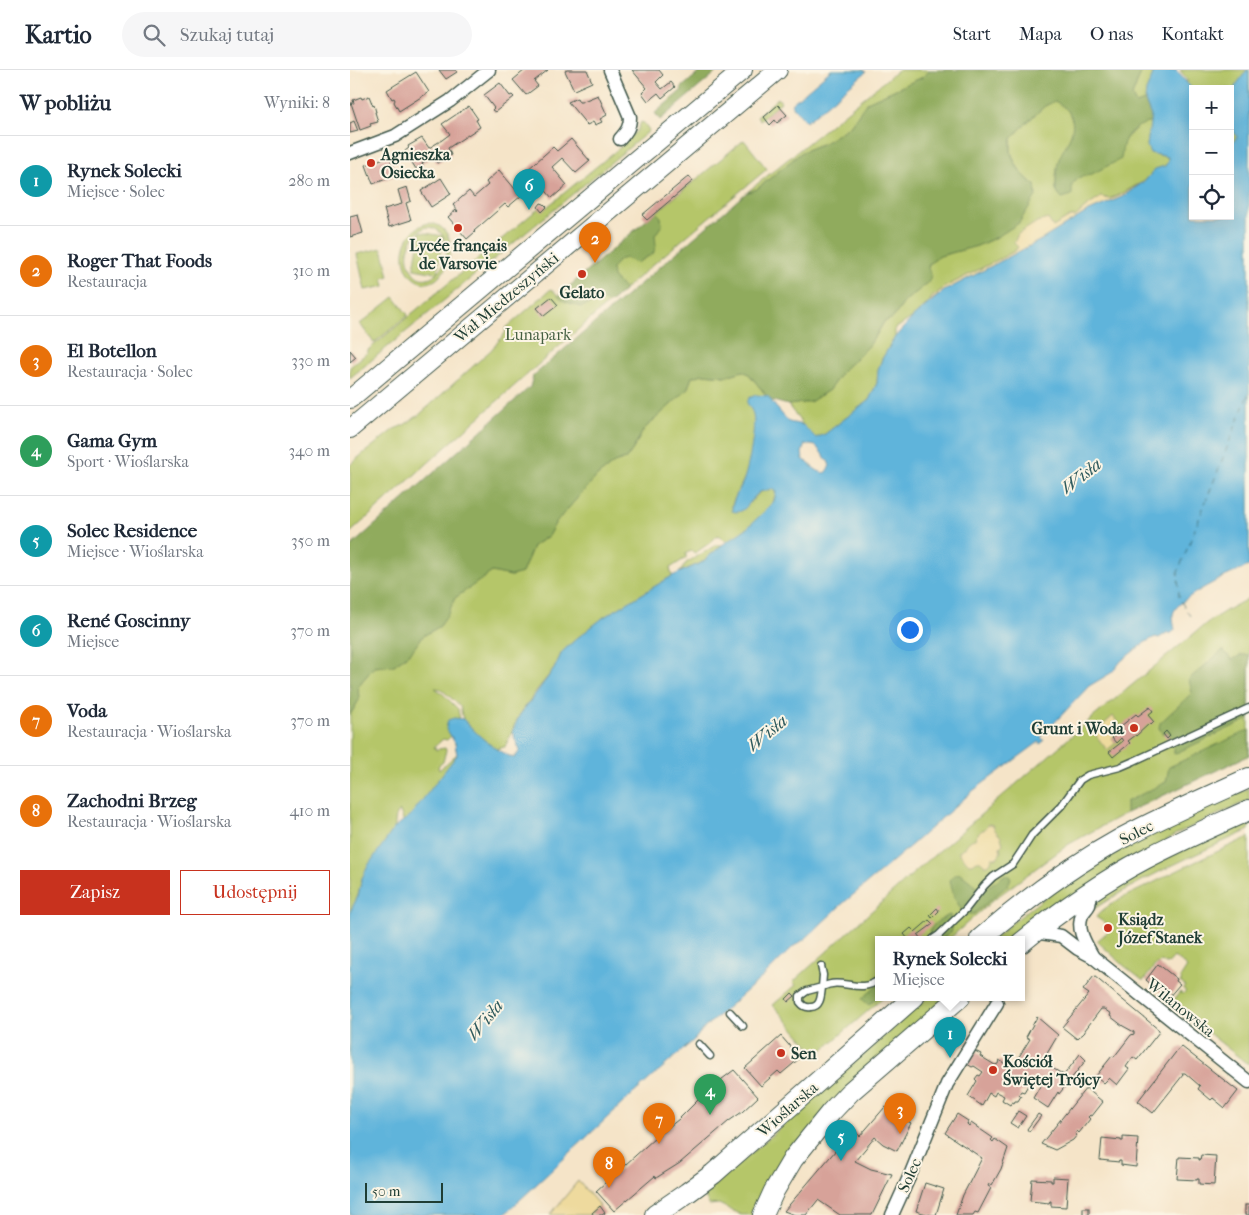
<!DOCTYPE html>
<html lang="pl">
<head>
<meta charset="utf-8">
<style>
	body { margin:0; font-family:"IM FELL French Canon",serif; background:#f6f6f7; color:#1f2937 }
	.controls { position:absolute; right:15px; top:15px; display:grid; overflow:hidden; border-radius:0px; box-shadow:0 5px 20px #0002 }
	.controls button { width:45px; height:45px; display:grid; place-items:center; padding:0; border:0; border-bottom:1px solid #e0e1e3; background:#fff; color:#1f2937; font:25px sans-serif }
	.scale { position:absolute; left:15px; bottom:12px; width:78px; box-sizing:border-box; padding-left:5px; border:2px solid #1f3d34; border-top:0; font-size:14px; line-height:18px; white-space:nowrap; color:#1f3d34; -webkit-text-stroke:4px #fcf5e5; paint-order:stroke }
	.you { position:absolute; left:559px; top:559px; width:18px; height:18px; margin:-12px; border:4px solid #fff; border-radius:50%; background:#1a73e8; box-shadow:0 0 0 8px #1a73e833 }
	.badge { display:grid; place-items:center; width:32px; height:32px; border-radius:50%; background:#c8321e; color:#fff; font-size:16px; font-weight:700 }
	.pin { position:absolute; translate:-50% -41px; filter:drop-shadow(0 1px 2px #0008) }
	.pin::after { content:''; position:absolute; top:26px; width:18px; height:15px; background:inherit; clip-path:polygon(0 0,100% 0,50% 100%) }
	.popup { position:absolute; left:525px; top:866px; width:150px; height:65px; box-sizing:border-box; display:grid; place-content:center; border-radius:0px; background:#fff; filter:drop-shadow(0 1px 4px #0005); font-size:16px; white-space:nowrap; color:#747a83 }
	.popup b { font-size:19px; color:#1f2937 }
	.popup::after { content:''; position:absolute; left:50%; top:100%; margin-left:-10px; border:10px solid transparent; border-top-color:#fff }
	.list { margin:0; padding:0; list-style:none }
	h2 { display:flex; justify-content:space-between; align-items:center; height:65px; margin:0; padding:0 20px; font-size:21px }
	h2 small { font-size:16px; font-weight:400; color:#747a83 }
	.list li { display:grid; grid-template-columns:32px 1fr auto; gap:15px; align-items:center; box-sizing:border-box; height:90px; padding:0 20px; border-top:1px solid #e0e1e3 }
	.list b { display:block; font-size:19px; white-space:nowrap }
	.list p { margin:0; font-size:16px; white-space:nowrap; color:#747a83 }
	.list em { font-size:16px; font-style:normal; color:#747a83 }
	.actions { display:flex; gap:10px; padding:15px 20px }
	.actions a { flex:1; padding:11px 0; border:1px solid #c8321e; border-radius:0px; text-align:center; font-size:18px; color:#c8321e }
	.actions .main { background:#c8321e; color:#fff }
	.icon { flex:none; width:28px; height:28px; fill:none; stroke:currentColor; stroke-width:2; stroke-linecap:round; stroke-linejoin:round }
	.map { position:relative; flex:none; width:899px; height:1145px; overflow:hidden }
	header { display:flex; align-items:center; gap:30px; box-sizing:border-box; height:70px; padding:0 25px; background:#fff; border-bottom:1px solid #e0e1e3 }
	header strong { font-size:24px }
	nav { display:flex; gap:28px; margin-inline-start:auto; font-size:18px }
	.search { width:350px; height:45px; background:#f6f6f7; display:flex; align-items:center; gap:12px; box-sizing:border-box; padding:0 18px; border-radius:28px; color:#747a83; font-size:19px }
	main { display:flex }
	aside { flex:1; background:#fff }
	.map>svg:first-child { display:block }
	.green { fill:#b5c669; stroke:#6a824e; fill-rule:evenodd }
	.forest { fill:#90ab5d; stroke:#587448 }
	.sand { fill:#eeda9e; stroke:#868c69 }
	.water { fill:#5fb4db; stroke:#3f7888; fill-rule:evenodd }
	.lines { fill:none; stroke-linecap:round; stroke-linejoin:round }
	.ferry { stroke:#2f5b5e; stroke-width:1; stroke-dasharray:6 5; stroke-linecap:butt }
	.building { fill:#d7a299 }
	.service-casing { stroke:#3f564a; stroke-width:9 }
	.minor-casing { stroke:#3f564a; stroke-width:15 }
	.secondary-casing { stroke:#3f564a; stroke-width:20 }
	.primary-casing { stroke:#3f564a; stroke-width:22 }
	.service { stroke:#fff; stroke-width:6 }
	.minor { stroke:#fff; stroke-width:12 }
	.secondary { stroke:#fff; stroke-width:18 }
	.primary { stroke:#fff; stroke-width:20 }
	.poi-dot { fill:#c8321e; stroke:#fcf5e5; stroke-width:2 }
	.labels { text-anchor:middle; stroke-width:4; stroke-linejoin:round; paint-order:stroke }
	.poi-label { font-size:16px; font-weight:bold; fill:#1f3d34; stroke:#fcf5e5; text-anchor:start }
	.street-label { font-size:16px; fill:#1f3d34; stroke:#fcf5e5 }
	.park-label { font-size:16px; fill:#445f41; stroke:#fcf5e5 }
	.water-label { font-size:18px; font-style:italic; fill:#2f5b5e; stroke:#fcf5e5 }
</style>
</head>
<body>
<header>
<strong>Kartio</strong>
<div class="search"><svg class="icon" aria-label="search" viewBox="0 0 24 24"><circle cx="10" cy="10" r="6"/><path d="M15 15l6 6"/></svg>Szukaj tutaj</div>
<nav><a>Start</a><a>Mapa</a><a>O nas</a><a>Kontakt</a></nav>
</header>
<main>
<aside>
<h2>W pobliżu<small>Wyniki: 8</small></h2>
<ul class="list">
<li><span class="badge" style="background:#0f9aa8">1</span><div><b>Rynek Solecki</b><p>Miejsce · Solec</p></div><em>280 m</em></li>
<li><span class="badge" style="background:#e8710a">2</span><div><b>Roger That Foods</b><p>Restauracja</p></div><em>310 m</em></li>
<li><span class="badge" style="background:#e8710a">3</span><div><b>El Botellon</b><p>Restauracja · Solec</p></div><em>330 m</em></li>
<li><span class="badge" style="background:#2e9e5b">4</span><div><b>Gama Gym</b><p>Sport · Wioślarska</p></div><em>340 m</em></li>
<li><span class="badge" style="background:#0f9aa8">5</span><div><b>Solec Residence</b><p>Miejsce · Wioślarska</p></div><em>350 m</em></li>
<li><span class="badge" style="background:#0f9aa8">6</span><div><b>René Goscinny</b><p>Miejsce</p></div><em>370 m</em></li>
<li><span class="badge" style="background:#e8710a">7</span><div><b>Voda</b><p>Restauracja · Wioślarska</p></div><em>370 m</em></li>
<li><span class="badge" style="background:#e8710a">8</span><div><b>Zachodni Brzeg</b><p>Restauracja · Wioślarska</p></div><em>410 m</em></li>
</ul>
<div class="actions"><a class="main">Zapisz</a><a>Udostępnij</a></div>
</aside>
<div class="map">
<svg width="899" height="1145" viewBox="0 0 899 1145">
	<rect width="100%" height="100%" fill="#fcf5e5"/>
	<filter id="ink" filterUnits="userSpaceOnUse"><feTurbulence type="fractalNoise" baseFrequency=".02" numOctaves="2"/><feDisplacementMap in="SourceGraphic" scale="10" xChannelSelector="R" yChannelSelector="G"/><feConvolveMatrix kernelMatrix="1 2 1 2 8 2 1 2 1" color-interpolation-filters="sRGB"/></filter>
	<filter id="wash" filterUnits="userSpaceOnUse"><feTurbulence type="fractalNoise" baseFrequency=".0096" numOctaves="4" result="noise"/><feDisplacementMap in="SourceGraphic" scale="20" xChannelSelector="R" yChannelSelector="G"/><feGaussianBlur stdDeviation="1.12" result="paint"/><feColorMatrix in="noise" values="0 0 0 0 0 0 0 0 0 0 0 0 0 0 0 0 0 1.4 0 .05"/><feComposite in="paint" operator="in"/></filter>
	<g filter="url(#wash)">
		<rect width="100%" height="100%" fill="#f5e4c8"/>
		<!-- green -->
		<g class="green">
			<path d="M548 0H580L573 7 517 32 500 56 476 72 452 82 407 119 396 123Z"/>
			<path d="M792 0H802L803 5 796 21 795 31 786 34 782 26Z"/>
			<path d="M830 0H899V48L880 80V19H843V20L835 11H838Z"/>
			<path d="M428 28 431 32 410 50 407 46Z"/>
			<path d="M705 30 718 40 724 55 722 63 709 90 706 105V121L722 114 730 107 740 105 789 55 801 52 797 76 800 83 818 87V92L815 96 805 99 795 111 785 116 773 123 759 129 751 127 735 138 725 147H720L703 157 701 154 668 177 665 181 595 217 581 228 580 231 564 246 545 259V267L532 289 528 300 527 313 519 330 475 364 466 368 453 355 438 335 460 332 479 320 494 299 501 293 526 266 534 252 543 248 555 231 564 224 578 213V197L580 193 590 186 627 176 647 167 685 115C672 106 657 87 662 69 664 64 689 40 695 36 698 34 702 32 705 30Z"/>
			<path d="M291 52 294 53 299 60 298 62 0 308V297L18 282V280L189 138 192 141 274 74 273 73 287 61Z"/>
			<path d="M394 70 417 99C274 216 137 340 0 463V395L4 391 44 359 54 355 69 345 141 280 156 262 155 259 201 219 209 226 297 150Z"/>
			<path d="M79 153C119 157 96 228 66 210 60 206 57 201 55 194 50 177 61 156 79 153ZM77 157C84 157 89 160 93 166L70 162 64 199 87 203 93 166C109 194 71 227 60 196 57 190 57 183 59 177 62 167 68 160 77 157Z"/>
			<path d="M32 178 39 206 33 208 35 216 15 220 7 184Z"/>
			<path d="M44 227 58 245 24 273 10 254Z"/>
			<path d="M393 301 399 304 425 336 394 409 381 436 392 441 410 422 422 419 426 422C425 424 425 427 424 429 419 444 390 463 377 472L368 465 361 472 345 483 342 481 336 483V488L320 498 322 506 254 547 226 569 212 582 204 599 186 621 169 646 155 677 145 679 129 666 113 649 110 636 91 619 85 618 92 623 108 639 110 651 101 666 97 670 93 669 84 677 86 680 89 679 95 678 96 680 93 692 88 696 89 700 107 684 105 673 110 687 54 753 50 741C45 745 45 751 45 757L12 808 8 826 0 842V645L9 630 8 616 24 597 44 595 61 582 73 566 90 556 97 546 104 528 142 502 161 506 172 503 183 476 198 466 206 452 247 406 264 393 276 389 283 379 294 359 337 320 342 307 353 304 376 306Z"/>
			<path d="M366 475H372L351 493 330 502 336 493Z"/>
			<path d="M899 528V685L776 743 719 774 643 830 599 869H529V927H534L467 985 423 935 446 915 443 912 566 801 741 649 858 552 877 540Z"/>
			<path d="M899 718V730L826 764 664 869H643C689 829 740 794 795 766 829 749 864 734 899 718Z"/>
			<path d="M899 749V760C846 784 791 808 742 840 751 824 771 813 787 804 823 784 861 767 899 749Z"/>
			<path d="M899 767V994L895 992 821 933 830 922 833 924 836 921 833 919 835 916 830 912 832 910 830 908 837 897 824 887 819 893 816 894 811 891 808 894 807 893 794 910H792L772 894 747 871 761 859V857L746 847C757 833 779 825 795 817 829 799 864 783 899 767Z"/>
			<path d="M578 927H597L413 1122 402 1145H391L369 1134 359 1135 354 1124 437 1052Z"/>
		</g>
		<!-- forest -->
		<g class="forest">
			<path d="M352 0H369L310 50 305 43 332 20 331 18Z"/>
			<path d="M580 0H792L782 26 786 34 795 31 801 46V52C789 55 779 60 774 72 772 77 772 84 771 89L740 105 730 107 722 114V125L712 128 706 121C706 111 706 99 709 89 716 72 730 58 718 41 715 37 709 34 705 31 702 33 698 34 695 36 690 40 664 64 662 69 656 87 672 106 685 115L686 126 669 153 647 167 627 176 590 186 580 193 578 197 581 206 578 213 564 224 555 231 543 248 534 252 519 276 501 293 494 299 479 320 460 332 438 335 420 330 399 304 393 301 376 306 353 304 342 307 337 320 294 359 283 379 276 389 264 393 247 406 206 452 198 466 183 476 172 503 161 506 142 502 105 528 97 546 90 556 73 566 61 582 44 595 24 597 8 616 9 630 0 645V477L180 317 183 306 396 123 407 119 452 82 476 72 500 56 517 32 573 7Z"/>
			<path d="M306 142 311 147 312 155 305 165 306 176 303 184 286 193 275 188 269 190 262 199 263 207 275 220 260 233 251 230 231 237 214 231 208 226Z"/>
			<path d="M873 580 882 590 891 585H899V649L824 684V677L817 669 820 666 816 661 813 664 809 658 810 653 842 623 839 609Z"/>
			<path d="M899 660V685L776 743V732L816 712 819 697Z"/>
			<path d="M610 803 632 821 656 804 661 808 658 815 624 844H614L604 827 600 810 604 805Z"/>
			<path d="M600 845 602 861 592 869H577C582 862 578 869 580 861 583 853 592 848 600 845Z"/>
			<path d="M529 914V926L519 935 512 929Z"/>
		</g>
		<!-- sand -->
		<g class="sand">
			<path d="M795 111 772 127 737 142 691 170 594 221 580 231 581 228 595 217 665 181 668 177 664 173 668 164 687 152 698 149 703 157 720 147H725L735 138 751 127C752 127 759 129 760 129 769 128 786 115 795 111Z"/>
			<path d="M763 646 773 659 762 668 766 673 757 680 744 663Z"/>
			<path d="M639 754 643 755 645 760 651 767 653 774 650 777 651 782 647 788 642 787 641 792 638 795H634C631 789 627 790 623 794H619C615 791 615 788 609 784V781L613 778H615C616 774 621 769 625 769L626 766 632 760H634L635 758Z"/>
			<path d="M228 1111 250 1136 239 1145H200Z"/>
		</g>
		<!-- water -->
		<g class="water">
			<path d="M481 0H514L516 2 456 52 441 34Z"/>
			<path d="M802 0H826L843 20V146H880V73L883 72 887 67 880 55V28L886 15 897 0H899V496C884 502 826 528 823 544 823 549 824 556 825 560L820 564 818 562 809 568 805 567 794 573 771 591 765 599 761 603 739 616 691 667 694 671 690 674 689 672 624 720 534 799 491 835 455 869 444 876 417 903 352 960 345 969 275 1031 154 1145H0V842L8 826 12 808 19 794 45 757 60 746 107 685 105 673 96 658 98 650 104 648 113 649C128 665 143 680 164 688L169 682V678L162 662 169 646 178 634 204 599 212 582 226 569 254 547 322 506 351 493 372 475 397 458 418 438 424 431 426 422 422 419C418 420 413 421 410 422 400 428 396 446 382 441 381 430 391 419 394 409 399 395 406 357 403 344 402 340 399 336 397 333L399 328 406 325 418 326 425 336 439 352 453 355 466 368 475 364 519 330 527 313 528 300 532 289 545 267 564 246 594 221 691 170 737 142 772 127 795 111 805 99 815 96 818 92V87L800 83 797 76 801 46 795 31 796 21 803 5ZM455 374 466 376 478 391 480 396 475 403C465 402 461 394 453 389L452 383Z"/>
		</g>
		<g class="lines">
			<!-- ferry -->
			<path class="ferry" d="M840 546 829 528 828 502 899 322"/>
		</g>
		<g id="blocks">
			<!-- building -->
			<g class="building">
				<path d="M89 0H106L107 2 96 9Z"/>
				<path d="M175 0H198L184 11 188 16 176 25 163 10Z"/>
				<path d="M217 0H237L242 12 224 20 215 1Z"/>
				<path d="M282 0H309L313 5 306 12 312 19 321 12 325 17 312 28 308 23 298 31 292 23 297 18Z"/>
				<path d="M66 2 79 22 49 41 44 32 45 30 44 28 42 29 37 20Z"/>
				<path d="M150 13 160 26 162 25 164 27 145 42 142 40 144 38 134 25Z"/>
				<path d="M248 25 257 45 250 49 252 52 245 55 243 52 237 55 218 32 227 28 229 32H231Z"/>
				<path d="M19 26 23 36 24 35 26 42H25L28 52 20 54 21 56 10 60 1 33H4L3 30 11 27 12 29Z"/>
				<path d="M428 35 437 45 427 53 425 50 420 55 414 47Z"/>
				<path d="M119 36 128 49 126 50 130 57 98 78 101 85 87 93 83 87 72 93 73 95 66 99 55 81 59 78 58 76 72 68 79 78 92 70 100 64 92 54Z"/>
				<path d="M4 51 8 61 0 63V53Z"/>
				<path d="M221 69 240 91 226 103 212 88 202 97 217 115 202 128 187 110 183 114 178 108 176 101 203 77 207 81Z"/>
				<path d="M39 86 47 105 23 114 16 95Z"/>
				<path d="M149 100 171 126 158 137 155 134 124 161 125 162 117 169 98 147 106 140 107 142 108 141 103 135 119 121 124 127 138 115 136 112Z"/>
				<path d="M339 106 343 111 297 150 292 145Z"/>
				<path d="M91 108 101 124 81 137 71 121Z"/>
				<path d="M57 117 61 131 56 133 61 150 39 157 34 139 52 134 48 120Z"/>
				<path d="M191 133 194 134 197 137 192 142 188 137Z"/>
				<path d="M8 145 13 163 0 167V147Z"/>
				<path d="M201 227 208 235 194 246 187 238Z"/>
				<path d="M0 280 6 287 0 292Z"/>
				<path d="M800 637 803 641 798 645 804 652 801 655 800 653 786 666V665L778 671 780 673 763 687 759 682 773 671 771 668 766 673 762 668 773 659 771 656 786 644 788 646Z"/>
				<path d="M816 661 820 666 817 669 813 664Z"/>
				<path d="M587 838 589 841 582 848 580 845Z"/>
				<path d="M579 850 583 854 568 865 570 868 569 869H558L554 864 561 858 565 862Z"/>
				<path d="M808 894 827 909 826 911 830 914 818 928 796 910Z"/>
				<path d="M744 906 809 960V962L787 990 783 987 776 997 779 999 767 1015 759 1008 754 1013 746 1006 762 986 764 987 781 965 784 964V962L773 956 760 946 761 944 754 939H751L735 960V962L732 965 730 966 727 969 712 957 739 924 733 920Z"/>
				<path d="M442 923 445 926 438 932 436 929Z"/>
				<path d="M687 947 708 965 692 992 714 1005 730 984 736 990 709 1024 708 1022 698 1038 683 1028 692 1013 683 1007 674 1022 671 1021 669 1024 671 1026 668 1031H665L664 1033 662 1032 660 1035 652 1030 654 1026 646 1022 644 1026 639 1023 632 1036 618 1026 627 1011 625 1009 628 1005 630 1006 633 1002 624 996 622 997 617 994 625 981 631 984 630 986 645 995 648 994 649 990 662 998 680 969 676 967Z"/>
				<path d="M431 966 450 988 431 1004 428 1001 411 1016 395 998Z"/>
				<path d="M832 977 888 1021 875 1038 863 1028 861 1030 848 1019 850 1016 835 1003H832L833 1005 803 1043 788 1031 829 978Z"/>
				<path d="M384 1000 408 1027 392 1042 379 1051 330 1093 306 1108 305 1106 264 1141 246 1121 305 1068 329 1049 359 1019Z"/>
				<path d="M736 1018 753 1032 742 1046 740 1045 738 1047 740 1049 729 1063 727 1061 725 1064 727 1065 723 1070 705 1080 691 1074Z"/>
				<path d="M535 1037 561 1053 547 1081 533 1074 525 1067 505 1091 521 1099 542 1104 522 1145H490L468 1130 456 1145H445L434 1141 503 1060 510 1066Z"/>
				<path d="M668 1041 676 1046 668 1058 660 1053Z"/>
				<path d="M607 1044 618 1051 617 1054 619 1056 621 1053 643 1068 641 1070 643 1072 645 1069 658 1078 651 1099 642 1115 639 1114 638 1116 641 1118 628 1143 625 1142 623 1145H606L613 1125 632 1088 595 1063Z"/>
				<path d="M688 1044 691 1046 679 1062 677 1059Z"/>
				<path d="M773 1067 788 1068 786 1097 771 1095V1091H769V1092L750 1090 752 1068 771 1070V1071H773Z"/>
				<path d="M851 1085 866 1086 864 1115 849 1114V1109H847V1110L827 1109 829 1087 849 1088V1090H850Z"/>
				<path d="M703 1107 718 1108 716 1137 701 1136V1131H700L699 1133 680 1131 682 1109 701 1110V1112H703Z"/>
				<path d="M575 1113 594 1119 586 1145H580L566 1141Z"/>
				<rect x="895" y="1135" width="4" height="10"/>
				<path d="M250 1136 255 1143 252 1145H243L242 1143Z"/>
				<rect x="733" y="1138" width="6" height="7"/>
			</g>
		</g>
	</g>
	<g filter="url(#ink)">
		<use href="#blocks" fill-opacity="0" stroke="#3f564a" stroke-width="1"/>
		<g class="lines">
			<defs>
				<g id="service">
					<path d="M583 869 589 865 616 839 634 816 643 807 663 794 671 782 682 765 712 735 730 710 738 705 770 697 784 691 899 638"/>
					<path d="M471 896 473 905 472 917 457 921 450 926V932C453 936 456 938 461 937 471 937 471 925 472 917 493 906 507 925 529 910"/>
					<path d="M380 942 393 956"/>
					<path d="M349 974 360 986"/>
				</g>
				<g id="minor">
					<path d="M260 0 280 47C280 57 277 61 270 69"/>
					<path d="M0 83 45 66 100 31 139 0"/>
					<path d="M740 823C740 826 740 832 739 835 737 839 734 841 732 845 726 860 736 874 743 887"/>
					<path d="M684 862 711 866 728 879 743 887 899 1012"/>
					<path d="M542 1145 561 1103 597 1014 647 933"/>
				</g>
				<g id="secondary">
					<path d="M0 329 393 0"/>
					<path d="M0 359 428 0"/>
				</g>
				<g id="primary">
					<path d="M630 869C674 831 721 796 772 768 813 746 857 727 899 708"/>
					<path d="M671 873C710 841 751 812 795 789 829 771 864 756 899 740"/>
					<path d="M305 1145 337 1123 363 1104 564 927"/>
					<path d="M413 1145 424 1121 443 1089 481 1042 500 1022 610 927"/>
				</g>
			</defs>
			<!-- service casing -->
			<use href="#service" class="service-casing"/>
			<!-- minor casing -->
			<use href="#minor" class="minor-casing"/>
			<!-- secondary casing -->
			<use href="#secondary" class="secondary-casing"/>
			<!-- primary casing -->
			<use href="#primary" class="primary-casing"/>
			<!-- service -->
			<use href="#service" class="service"/>
			<!-- minor -->
			<use href="#minor" class="minor"/>
			<!-- secondary -->
			<use href="#secondary" class="secondary"/>
			<!-- primary -->
			<use href="#primary" class="primary"/>
		</g>
	</g>
	<!-- markers -->
	<g class="poi-dot">
		<circle cx="21" cy="93" r="5"/>
		<circle cx="108" cy="158" r="5"/>
		<circle cx="232" cy="204" r="5"/>
		<circle cx="784" cy="658" r="5"/>
		<circle cx="758" cy="858" r="5"/>
		<circle cx="431" cy="983" r="5"/>
		<circle cx="643" cy="1000" r="5"/>
	</g>
	<g class="labels">
		<!-- poi labels -->
		<g class="poi-label">
			<text x="31" y="90">Agnieszka<tspan x="31" dy="18">Osiecka</tspan></text>
			<text x="108" y="181" text-anchor="middle">Lycée français<tspan x="108" dy="18">de Varsovie</tspan></text>
			<text x="232" y="228" text-anchor="middle">Gelato</text>
			<text x="774" y="664" text-anchor="end">Grunt i Woda</text>
			<text x="768" y="855">Ksiądz<tspan x="768" dy="18">Józef Stanek</tspan></text>
			<text x="441" y="989">Sen</text>
			<text x="653" y="997">Kościół<tspan x="653" dy="18">Świętej Trójcy</tspan></text>
		</g>
		<!-- street labels -->
		<g class="street-label">
			<text transform="translate(156 227) rotate(-40)" y="6">Wał Miedzeszyński</text>
			<text transform="translate(786 762) rotate(-27)" y="6">Solec</text>
			<text transform="translate(831 937) rotate(39)" y="6">Wilanowska</text>
			<text transform="translate(437 1039) rotate(-41)" y="6">Wioślarska</text>
			<text transform="translate(559 1105) rotate(-66)" y="6">Solec</text>
		</g>
		<!-- park labels -->
		<g class="park-label">
			<text x="188" y="270">Lunapark</text>
		</g>
		<!-- water labels -->
		<g class="water-label">
			<text transform="translate(731 406) rotate(-38)" y="6">Wisła</text>
			<text transform="translate(417 663) rotate(-40)" y="6">Wisła</text>
			<text transform="translate(135 950) rotate(-51)" y="6">Wisła</text>
		</g>
	</g>
</svg>
<div class="controls">
<button>+</button>
<button>−</button>
<button><svg class="icon" aria-label="locate" viewBox="0 0 24 24"><circle cx="12" cy="12" r="6"/><path d="M12 2v4M12 18v4M2 12h4M18 12h4"/></svg></button>
</div>
<div class="scale">50 m</div>
<div class="you"></div>
<div class="pin badge" style="left:600px;top:988px;background:#0f9aa8">1</div>
<div class="popup"><b>Rynek Solecki</b>Miejsce</div>
<div class="pin badge" style="left:245px;top:193px;background:#e8710a">2</div>
<div class="pin badge" style="left:550px;top:1064px;background:#e8710a">3</div>
<div class="pin badge" style="left:360px;top:1045px;background:#2e9e5b">4</div>
<div class="pin badge" style="left:491px;top:1091px;background:#0f9aa8">5</div>
<div class="pin badge" style="left:179px;top:140px;background:#0f9aa8">6</div>
<div class="pin badge" style="left:309px;top:1074px;background:#e8710a">7</div>
<div class="pin badge" style="left:259px;top:1118px;background:#e8710a">8</div>
</div>
</main>
</body>
</html>
